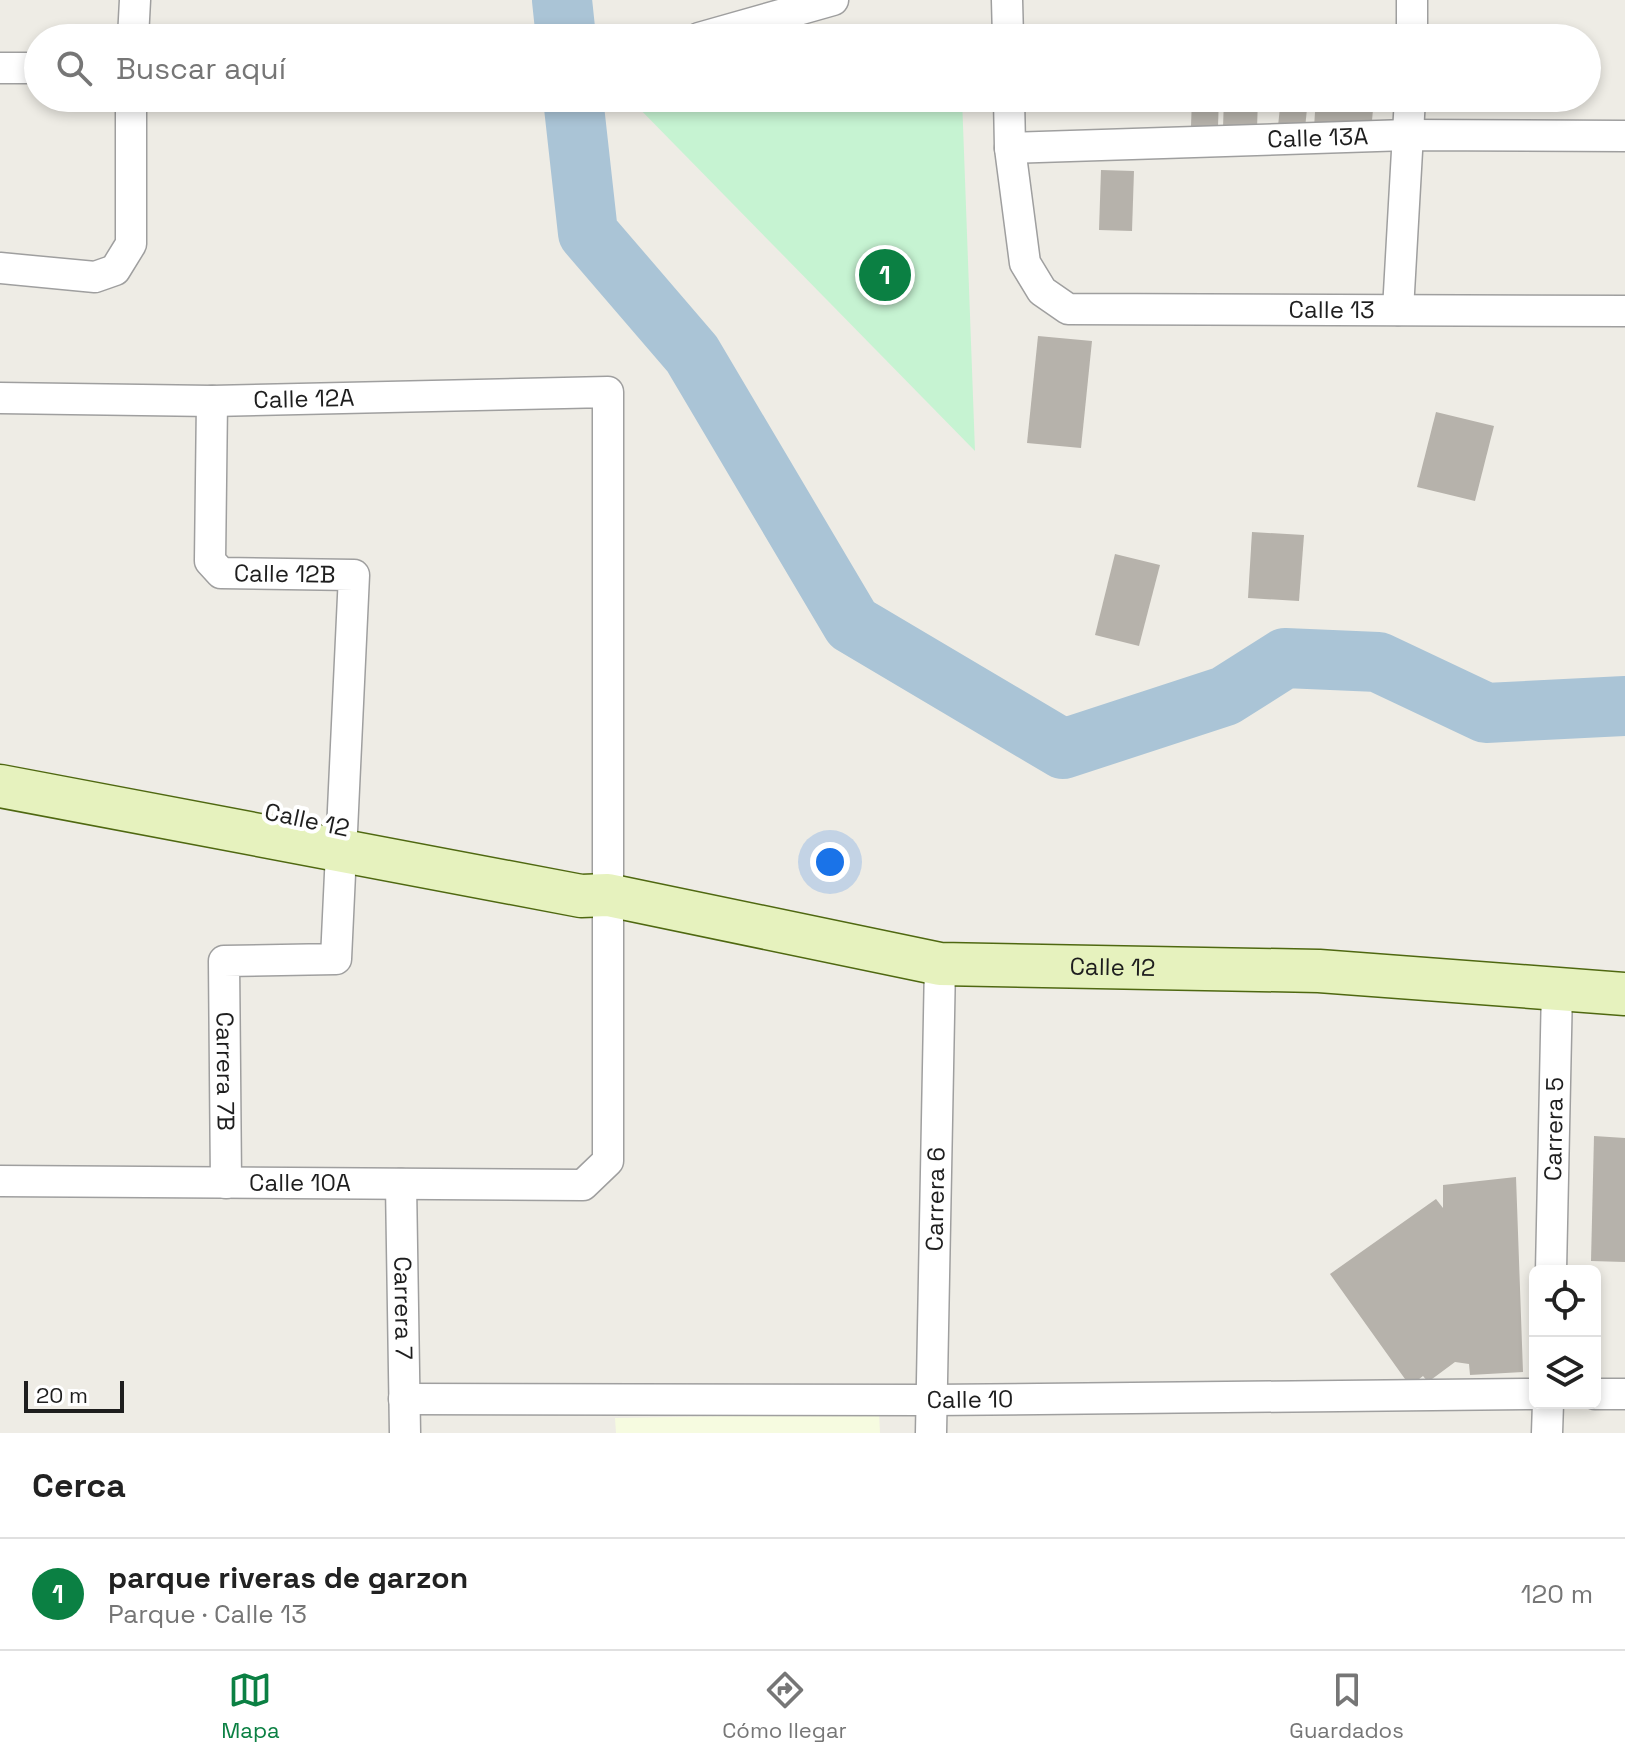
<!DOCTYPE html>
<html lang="es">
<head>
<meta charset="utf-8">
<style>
	body { margin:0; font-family:"Space Grotesk",sans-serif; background:#f6f6f6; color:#222 }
	.controls { position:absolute; right:24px; bottom:24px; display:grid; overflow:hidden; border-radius:12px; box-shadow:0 4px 12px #0003 }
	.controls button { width:72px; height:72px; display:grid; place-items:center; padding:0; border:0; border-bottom:2px solid #e0e0e0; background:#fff; color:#222; font:40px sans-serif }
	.scale { position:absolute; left:24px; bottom:20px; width:100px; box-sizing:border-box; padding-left:8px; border:4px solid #1e1e1e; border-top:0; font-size:22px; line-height:28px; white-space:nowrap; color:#1e1e1e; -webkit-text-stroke:6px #fff; paint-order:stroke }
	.you { position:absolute; left:830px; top:862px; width:28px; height:28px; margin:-20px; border:6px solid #fff; border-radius:50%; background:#1a73e8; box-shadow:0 0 0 12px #1a73e833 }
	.badge { display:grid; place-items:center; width:52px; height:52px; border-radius:50%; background:#0b8043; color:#fff; font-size:26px; font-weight:700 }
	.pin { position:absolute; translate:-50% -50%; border:4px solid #fff; box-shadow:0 2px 8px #0006 }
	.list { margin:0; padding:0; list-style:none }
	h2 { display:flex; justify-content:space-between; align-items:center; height:104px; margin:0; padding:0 32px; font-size:34px }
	h2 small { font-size:26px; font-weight:400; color:#767676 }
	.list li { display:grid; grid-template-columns:52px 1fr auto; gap:24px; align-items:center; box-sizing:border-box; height:112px; padding:0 32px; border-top:2px solid #e0e0e0 }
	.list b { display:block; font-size:30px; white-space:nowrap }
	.list p { margin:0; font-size:26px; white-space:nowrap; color:#767676 }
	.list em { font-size:26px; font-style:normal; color:#767676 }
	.icon { flex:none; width:44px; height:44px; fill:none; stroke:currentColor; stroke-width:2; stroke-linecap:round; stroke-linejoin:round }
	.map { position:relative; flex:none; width:1625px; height:1433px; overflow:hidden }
	.search { position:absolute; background:#fff; box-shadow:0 4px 12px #0003; left:24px; right:24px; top:24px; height:88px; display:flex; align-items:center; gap:20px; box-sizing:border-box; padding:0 28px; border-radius:44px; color:#767676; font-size:30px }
	.sheet { height:216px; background:#fff }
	nav { display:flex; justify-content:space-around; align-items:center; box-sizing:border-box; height:112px; border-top:2px solid #e0e0e0; background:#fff; font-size:22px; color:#767676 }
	nav a { display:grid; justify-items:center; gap:4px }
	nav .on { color:#0b8043 }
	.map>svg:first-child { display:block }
	.education { fill:#f6fbe0 }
	.park { fill:#c6f3d2 }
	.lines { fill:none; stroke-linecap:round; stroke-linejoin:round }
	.river { stroke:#aac4d6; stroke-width:60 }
	.building { fill:#b6b2ab }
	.street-casing { stroke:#9f9f9f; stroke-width:33 }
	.secondary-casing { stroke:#4f6811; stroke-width:45 }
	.street { stroke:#fff; stroke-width:30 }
	.secondary { stroke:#e6f2be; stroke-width:42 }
	.labels { text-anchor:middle; stroke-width:8; stroke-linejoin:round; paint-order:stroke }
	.street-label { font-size:24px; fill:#1e1e1e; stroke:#fff }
</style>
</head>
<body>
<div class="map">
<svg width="1625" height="1433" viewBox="0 0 1625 1433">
	<rect width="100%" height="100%" fill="#eeece5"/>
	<!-- education -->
	<path class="education" d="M879 1413 880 1433H616L615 1418Z"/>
	<!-- park -->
	<path class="park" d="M629 98H962L975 451Z"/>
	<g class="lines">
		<!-- river -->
		<g class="river">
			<path d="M562 0 566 38"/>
			<path d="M573 98 588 233 692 354 852 624 1063 749 1225 696 1285 658 1378 662 1486 713 1625 706"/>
		</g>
	</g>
	<!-- building -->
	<g class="building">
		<path d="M1192 98H1219L1218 126H1191Z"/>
		<path d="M1224 98H1258L1257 129 1223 128Z"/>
		<path d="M1281 98H1308L1305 129 1278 126Z"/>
		<path d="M1316 98H1374L1371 132 1314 127Z"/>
		<path d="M1101 170 1134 171 1132 231 1099 230Z"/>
		<path d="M1038 336 1092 341 1081 448 1027 443Z"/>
		<path d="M1436 412 1494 426 1475 501 1417 487Z"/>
		<path d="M1252 532 1304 535 1299 601 1248 598Z"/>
		<path d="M1115 554 1160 565 1139 646 1095 635Z"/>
		<path d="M1594 1136 1625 1138V1262L1591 1261Z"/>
		<path d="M1516 1177 1523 1372 1470 1375 1469 1364 1455 1362 1428 1382 1423 1376 1410 1386 1330 1274 1436 1199 1443 1208V1185Z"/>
	</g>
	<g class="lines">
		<defs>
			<g id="street">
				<path d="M1007 0 1008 38"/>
				<path d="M133 38 135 0"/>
				<path d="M699 38 833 0"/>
				<path d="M1412 38V0"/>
				<path d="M0 68H38"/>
				<path id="s1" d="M1009 98 1010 148 1025 263 1042 291 1068 309 1625 311"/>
				<path id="s2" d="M1010 148 1407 135 1625 136"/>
				<path d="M0 268 95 277 115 270 131 244V98"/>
				<path d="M1398 310 1410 98"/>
				<path id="s3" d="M0 398 212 401 608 392V1161L583 1185 0 1181"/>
				<path id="s4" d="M212 401 210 561 221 573 354 575 336 959 224 961 226 1183"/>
				<path id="s5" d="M401 1184 405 1433"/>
				<path id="s6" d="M1551 1271 1557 988"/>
				<path d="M1595 1394H1625"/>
				<path id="s7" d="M404 1399 931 1400 1535 1394"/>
				<path id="s8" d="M931 1433 940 964"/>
				<path d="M1547 1433 1548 1403"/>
			</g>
			<g id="secondary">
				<path id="s9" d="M0 786 581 896 608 895 940 964 1319 971 1625 994"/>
			</g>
		</defs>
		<!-- street casing -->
		<use href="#street" class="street-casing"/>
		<!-- secondary casing -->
		<use href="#secondary" class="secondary-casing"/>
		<!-- street -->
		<use href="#street" class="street"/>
		<!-- secondary -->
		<use href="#secondary" class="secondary"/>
	</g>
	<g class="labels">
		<!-- street labels -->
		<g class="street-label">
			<text dy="8" stroke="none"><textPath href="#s2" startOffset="308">Calle 13A</textPath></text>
			<text dy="8" stroke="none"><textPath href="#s1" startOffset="494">Calle 13</textPath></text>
			<text dy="8" stroke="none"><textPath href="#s3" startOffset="304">Calle 12A</textPath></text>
			<text dy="8" stroke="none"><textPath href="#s4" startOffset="240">Calle 12B</textPath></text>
			<text transform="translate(307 820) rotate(12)" y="8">Calle 12</text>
			<text dy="8" stroke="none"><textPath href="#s9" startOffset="1130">Calle 12</textPath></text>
			<text dy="8" stroke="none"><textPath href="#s4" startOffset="916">Carrera 7B</textPath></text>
			<text dy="8" stroke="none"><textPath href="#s6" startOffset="142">Carrera 5</textPath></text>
			<text x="300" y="1191">Calle 10A</text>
			<text dy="8" stroke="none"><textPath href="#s8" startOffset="234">Carrera 6</textPath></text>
			<text dy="8" stroke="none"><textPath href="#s5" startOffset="124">Carrera 7</textPath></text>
			<text dy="8" stroke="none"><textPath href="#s7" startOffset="566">Calle 10</textPath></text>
		</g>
	</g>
</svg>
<div class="controls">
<button><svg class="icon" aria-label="locate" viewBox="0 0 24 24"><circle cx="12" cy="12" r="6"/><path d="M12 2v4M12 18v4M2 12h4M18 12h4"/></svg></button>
<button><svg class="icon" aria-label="layers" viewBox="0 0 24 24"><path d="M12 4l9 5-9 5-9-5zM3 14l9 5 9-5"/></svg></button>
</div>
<div class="scale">20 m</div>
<div class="you"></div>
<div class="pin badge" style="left:885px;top:275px">1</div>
<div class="search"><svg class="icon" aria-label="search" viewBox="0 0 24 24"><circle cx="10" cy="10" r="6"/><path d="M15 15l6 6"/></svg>Buscar aquí</div>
</div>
<section class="sheet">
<h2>Cerca<small></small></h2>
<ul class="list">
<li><span class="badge">1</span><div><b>parque riveras de garzon</b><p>Parque · Calle 13</p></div><em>120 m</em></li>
</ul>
</section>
<nav>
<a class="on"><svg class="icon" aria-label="map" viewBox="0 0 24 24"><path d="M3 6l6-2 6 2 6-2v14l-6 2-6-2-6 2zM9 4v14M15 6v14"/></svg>Mapa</a>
<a><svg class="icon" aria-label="directions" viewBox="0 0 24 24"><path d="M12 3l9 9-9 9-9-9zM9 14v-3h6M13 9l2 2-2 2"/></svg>Cómo llegar</a>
<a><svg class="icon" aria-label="saved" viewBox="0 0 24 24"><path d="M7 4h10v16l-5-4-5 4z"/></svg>Guardados</a>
</nav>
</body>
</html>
